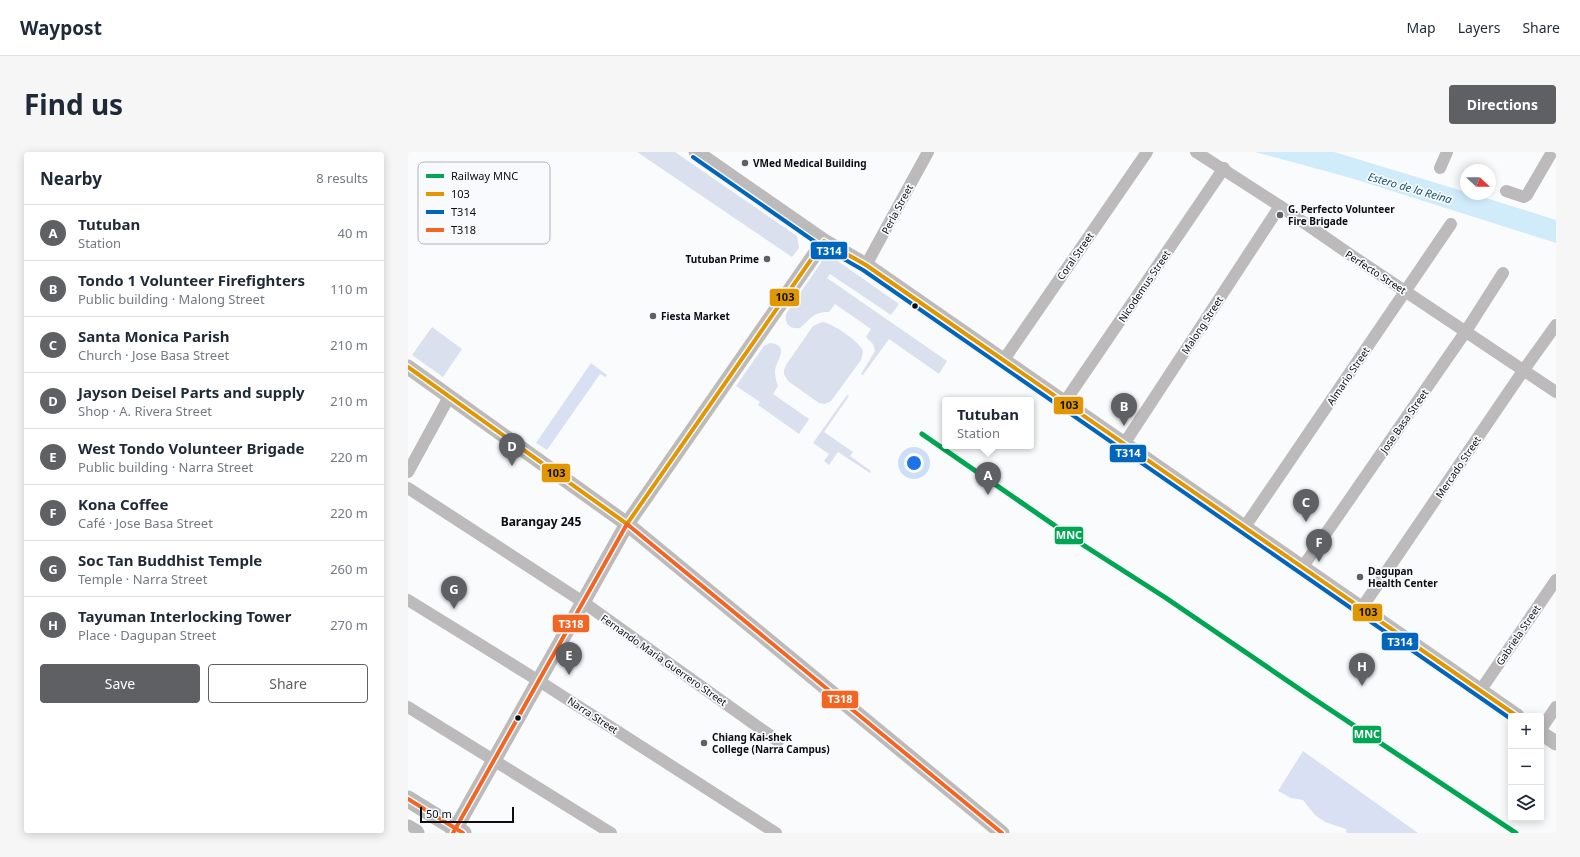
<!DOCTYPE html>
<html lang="en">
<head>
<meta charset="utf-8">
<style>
	body { margin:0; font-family:"Noto Sans",sans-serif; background:#f6f6f7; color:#1f2937 }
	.controls { position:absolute; right:12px; bottom:12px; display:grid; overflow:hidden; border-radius:4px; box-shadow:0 2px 10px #0003 }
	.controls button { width:36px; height:36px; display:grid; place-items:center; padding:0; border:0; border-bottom:1px solid #e0e1e3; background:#fff; color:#1f2937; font:20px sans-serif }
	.compass { position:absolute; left:1052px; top:12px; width:36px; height:36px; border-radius:50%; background:#fff; box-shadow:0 2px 10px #0003; rotate:112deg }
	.scale { position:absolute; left:12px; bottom:10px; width:94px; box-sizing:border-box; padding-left:4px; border:2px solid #0c0d10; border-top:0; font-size:11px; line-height:14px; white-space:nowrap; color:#0c0d10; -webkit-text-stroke:3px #f9fafe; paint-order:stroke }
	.you { position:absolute; left:506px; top:311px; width:14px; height:14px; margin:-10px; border:3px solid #fff; border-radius:50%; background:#1a73e8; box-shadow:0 0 0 6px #1a73e833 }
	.badge { display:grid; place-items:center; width:26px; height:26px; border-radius:50%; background:#5f6063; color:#fff; font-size:13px; font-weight:700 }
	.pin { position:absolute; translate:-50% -33px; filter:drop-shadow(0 1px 2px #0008) }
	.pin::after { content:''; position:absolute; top:21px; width:14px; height:12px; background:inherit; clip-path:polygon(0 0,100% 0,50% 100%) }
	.popup { position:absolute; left:534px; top:245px; width:92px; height:52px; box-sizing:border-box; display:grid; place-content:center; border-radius:4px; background:#fff; filter:drop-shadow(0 1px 3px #0005); font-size:13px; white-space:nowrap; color:#747a83 }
	.popup b { font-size:15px; color:#1f2937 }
	.popup::after { content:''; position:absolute; left:50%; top:100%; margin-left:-8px; border:8px solid transparent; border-top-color:#fff }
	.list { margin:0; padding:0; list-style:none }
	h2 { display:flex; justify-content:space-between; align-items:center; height:52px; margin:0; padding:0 16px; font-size:17px }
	h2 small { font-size:13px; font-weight:400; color:#747a83 }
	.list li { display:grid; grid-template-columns:26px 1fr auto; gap:12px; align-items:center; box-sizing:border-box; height:56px; padding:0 16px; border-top:1px solid #e0e1e3 }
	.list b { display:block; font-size:15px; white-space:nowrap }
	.list p { margin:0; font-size:13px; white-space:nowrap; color:#747a83 }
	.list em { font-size:13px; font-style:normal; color:#747a83 }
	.actions { display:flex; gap:8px; padding:12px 16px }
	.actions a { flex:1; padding:9px 0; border:1px solid #5f6063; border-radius:4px; text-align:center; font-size:14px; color:#5f6063 }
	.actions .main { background:#5f6063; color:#fff }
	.icon { flex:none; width:22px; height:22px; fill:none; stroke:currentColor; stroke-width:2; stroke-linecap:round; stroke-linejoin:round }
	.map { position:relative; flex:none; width:1148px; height:681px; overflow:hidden; border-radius:4px }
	header { display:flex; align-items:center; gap:24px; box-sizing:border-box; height:56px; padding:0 20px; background:#fff; border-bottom:1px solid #e0e1e3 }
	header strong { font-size:19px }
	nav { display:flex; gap:22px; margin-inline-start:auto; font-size:14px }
	.intro { display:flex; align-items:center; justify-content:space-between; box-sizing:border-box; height:96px; padding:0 24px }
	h1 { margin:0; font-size:28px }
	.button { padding:10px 18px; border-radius:4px; background:#5f6063; color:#fff; font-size:14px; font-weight:700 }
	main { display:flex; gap:24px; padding:0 24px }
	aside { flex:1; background:#fff; border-radius:4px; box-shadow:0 2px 10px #0003 }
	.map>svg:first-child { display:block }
	.green { fill:#dbe0ee }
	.forest { fill:#dae0f3 }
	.water { fill:#d0ebfa }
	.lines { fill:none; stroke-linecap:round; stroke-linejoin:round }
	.minor { stroke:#bcbabb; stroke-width:12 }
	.tertiary { stroke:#bcbabb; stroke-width:15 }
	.secondary { stroke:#bababa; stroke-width:17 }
	.bus-1-casing { stroke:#f9fafe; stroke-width:7 }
	.bus-2-casing { stroke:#f9fafe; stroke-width:7 }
	.bus-3-casing { stroke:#f9fafe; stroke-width:7 }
	.bus-1 { stroke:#e09702; stroke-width:4 }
	.bus-2 { stroke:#0065bd; stroke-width:4 }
	.bus-3 { stroke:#f26522; stroke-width:4 }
	.rail-1-casing { stroke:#f9fafe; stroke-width:8 }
	.rail-1 { stroke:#00a651; stroke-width:5 }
	.poi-dot { fill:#5f6063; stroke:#f9fafe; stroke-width:1.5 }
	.bus-dot { fill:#0c0d10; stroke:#f9fafe; stroke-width:1.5 }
	.labels { text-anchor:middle; stroke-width:3.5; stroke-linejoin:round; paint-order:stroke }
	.poi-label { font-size:10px; font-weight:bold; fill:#0c0d10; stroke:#f9fafe; text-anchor:start }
	.street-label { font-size:10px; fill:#0c0d10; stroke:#f9fafe }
	.water-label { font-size:11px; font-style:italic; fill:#145673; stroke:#f9fafe }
	.quarter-label { font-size:12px; font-weight:bold; fill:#0c0d10; stroke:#f9fafe }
	.key { fill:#f9fafe; stroke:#b2b3b7; stroke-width:1 }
	.key-label { font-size:11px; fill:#0c0d10 }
	.line-badge { stroke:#f9fafe; stroke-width:1.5 }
	.badge-label { font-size:11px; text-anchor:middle; font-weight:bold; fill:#fff }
	.pale-badge-label { font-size:11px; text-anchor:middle; font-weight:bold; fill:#111 }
</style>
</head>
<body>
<header>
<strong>Waypost</strong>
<nav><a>Map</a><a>Layers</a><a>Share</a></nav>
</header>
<div class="intro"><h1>Find us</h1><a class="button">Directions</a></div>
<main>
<aside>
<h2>Nearby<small>8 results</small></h2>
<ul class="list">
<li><span class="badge">A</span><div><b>Tutuban</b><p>Station</p></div><em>40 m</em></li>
<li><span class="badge">B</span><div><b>Tondo 1 Volunteer Firefighters</b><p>Public building · Malong Street</p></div><em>110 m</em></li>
<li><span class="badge">C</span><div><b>Santa Monica Parish</b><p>Church · Jose Basa Street</p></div><em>210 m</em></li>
<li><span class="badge">D</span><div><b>Jayson Deisel Parts and supply</b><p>Shop · A. Rivera Street</p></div><em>210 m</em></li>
<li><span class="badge">E</span><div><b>West Tondo Volunteer Brigade</b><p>Public building · Narra Street</p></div><em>220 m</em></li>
<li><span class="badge">F</span><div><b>Kona Coffee</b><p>Café · Jose Basa Street</p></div><em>220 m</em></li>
<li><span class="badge">G</span><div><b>Soc Tan Buddhist Temple</b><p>Temple · Narra Street</p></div><em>260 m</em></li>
<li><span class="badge">H</span><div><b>Tayuman Interlocking Tower</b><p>Place · Dagupan Street</p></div><em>270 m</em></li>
</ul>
<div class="actions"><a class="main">Save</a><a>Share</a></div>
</aside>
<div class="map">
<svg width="1148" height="681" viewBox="0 0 1148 681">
	<rect width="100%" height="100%" fill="#fafbfd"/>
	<!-- green -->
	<g class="green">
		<path d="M229 0H267L389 84 391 96 384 105Z"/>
		<path d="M420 104 424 105 491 152 483 163 422 122 419 126 539 209 531 222 481 187 455 223 453 222 467 199 465 192 458 185 463 177 427 152 421 160C404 160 403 167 392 176 382 178 376 171 378 162L416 106Z"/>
		<path d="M414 170C423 170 452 190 455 199L453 208 423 249 417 252 411 251 380 229 376 222V218L378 213 405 174Z"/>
		<path d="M24 175 54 197 35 225 4 203Z"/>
		<path d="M362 191C382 193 369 208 367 218 367 224 368 229 370 234L365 242 401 267 391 282 350 253 352 250 328 234 356 194Z"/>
		<path d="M439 243 441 244 416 280 445 300 442 304 463 319 462 321 430 300 421 313 416 309 421 302 405 291Z"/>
	</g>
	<!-- forest -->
	<g class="forest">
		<path d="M183 211 199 223 197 225 192 222 139 298 128 291Z"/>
		<path d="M895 599 1010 681H939L938 677 917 670 907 663 895 648 883 646 870 639Z"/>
	</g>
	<!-- water -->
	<path class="water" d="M847 0H926L1058 40V42H1065L1148 68V91L943 26Z"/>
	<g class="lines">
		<!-- minor -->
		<g class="minor">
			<path d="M788 0 872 54 937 99 1148 240"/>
			<path d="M1032 16 1039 0"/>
			<path d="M1098 39 1116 45 1119 43 1144 0"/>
			<path d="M458 113 520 0"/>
			<path d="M595 209 739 0"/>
			<path d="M656 251 816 16"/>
			<path d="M716 292 872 54"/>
			<path d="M0 320 41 245"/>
			<path d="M0 336 175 450 370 589"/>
			<path d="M836 376 1043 72"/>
			<path d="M894 416 1058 179 1095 121"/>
			<path d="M0 448 131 529 368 681"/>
			<path d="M953 457 1115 219 1148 173"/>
			<path d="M1072 539 1148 428"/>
			<path d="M0 555 203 681"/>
			<path d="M1133 577 1148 555"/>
		</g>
		<!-- tertiary -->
		<g class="tertiary">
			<path d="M288 0 416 89 458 113 1109 564"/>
			<path d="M0 215 219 372 594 681"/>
			<path d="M1133 581 1148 591"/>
			<path d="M45 681 219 372 416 89"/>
		</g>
		<!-- secondary -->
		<g class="secondary">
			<path d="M0 647 55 681"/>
			<path d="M0 676 8 681"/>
		</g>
		<defs>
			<path id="bus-1" d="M0 215 219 372 416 89 458 113 1109 564"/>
			<path id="bus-2" d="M285 5 413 94 455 118 1103 567"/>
			<g id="bus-3">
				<path d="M0 647 55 681"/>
				<path d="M45 681 219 372 594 681"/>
			</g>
		</defs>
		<!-- bus-1 casing -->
		<use href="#bus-1" class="bus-1-casing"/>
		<!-- bus-2 casing -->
		<use href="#bus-2" class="bus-2-casing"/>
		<!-- bus-3 casing -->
		<use href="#bus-3" class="bus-3-casing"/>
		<!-- bus-1 -->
		<use href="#bus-1" class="bus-1"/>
		<!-- bus-2 -->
		<use href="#bus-2" class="bus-2"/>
		<!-- bus-3 -->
		<use href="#bus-3" class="bus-3"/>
		<defs>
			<path id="rail-1" d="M514 282 672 391 758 446 906 547 1108 681"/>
		</defs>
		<!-- rail-1 casing -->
		<use href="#rail-1" class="rail-1-casing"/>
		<!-- rail-1 -->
		<use href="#rail-1" class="rail-1"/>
	</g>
	<!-- markers -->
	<g class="poi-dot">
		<circle cx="337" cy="11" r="4"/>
		<circle cx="872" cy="63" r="4"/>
		<circle cx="359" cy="107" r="4"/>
		<circle cx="245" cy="164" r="4"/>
		<circle cx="952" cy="425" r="4"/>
		<circle cx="296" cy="591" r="4"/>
	</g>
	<g class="bus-dot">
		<circle cx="507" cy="154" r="3.5"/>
		<circle cx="110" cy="566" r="3.5"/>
	</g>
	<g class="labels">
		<!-- poi labels -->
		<g class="poi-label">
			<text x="345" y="15">VMed Medical Building</text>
			<text x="880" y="61">G. Perfecto Volunteer<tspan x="880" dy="12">Fire Brigade</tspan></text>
			<text x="351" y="111" text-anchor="end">Tutuban Prime</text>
			<text x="253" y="168">Fiesta Market</text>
			<text x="960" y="423">Dagupan<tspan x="960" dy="12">Health Center</tspan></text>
			<text x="304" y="589">Chiang Kai-shek<tspan x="304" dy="12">College (Narra Campus)</tspan></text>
		</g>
		<!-- street labels -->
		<g class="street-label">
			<text transform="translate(489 57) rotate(-62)" y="4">Perla Street</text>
			<text transform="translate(667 104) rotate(-55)" y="4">Coral Street</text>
			<text transform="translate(968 120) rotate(33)" y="4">Perfecto Street</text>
			<text transform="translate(736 134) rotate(-56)" y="4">Nicodemus Street</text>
			<text transform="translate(794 173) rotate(-57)" y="4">Malong Street</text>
			<text transform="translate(940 224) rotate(-56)" y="4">Almario Street</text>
			<text transform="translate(996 269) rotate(-55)" y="4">Jose Basa Street</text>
			<text transform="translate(1050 315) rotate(-56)" y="4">Mercado Street</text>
			<text transform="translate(1110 483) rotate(-56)" y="4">Gabriela Street</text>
			<text transform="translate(256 508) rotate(35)" y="4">Fernando Maria Guerrero Street</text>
			<text transform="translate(185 563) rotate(33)" y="4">Narra Street</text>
		</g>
		<!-- water labels -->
		<g class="water-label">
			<text transform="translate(1002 36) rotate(16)" y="4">Estero de la Reina</text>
		</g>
		<!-- quarter labels -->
		<g class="quarter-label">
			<text x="133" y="374">Barangay 245</text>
		</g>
	</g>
	<!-- legend -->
	<rect x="10" y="10" width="132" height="82" rx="6" class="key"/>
	<rect x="18" y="22" width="18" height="4" fill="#00a651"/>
	<rect x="18" y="40" width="18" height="4" fill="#e09702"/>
	<rect x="18" y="58" width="18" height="4" fill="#0065bd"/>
	<rect x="18" y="76" width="18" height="4" fill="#f26522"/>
	<g class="key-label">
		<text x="43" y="28">Railway MNC</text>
		<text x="43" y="46">103</text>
		<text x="43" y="64">T314</text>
		<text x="43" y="82">T318</text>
	</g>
	<g class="line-badge">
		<rect x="402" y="89" width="38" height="19" rx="4" fill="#0065bd"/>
		<rect x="361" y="136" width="31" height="19" rx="4" fill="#e09702"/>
		<rect x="645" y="244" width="31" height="19" rx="4" fill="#e09702"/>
		<rect x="701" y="292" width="38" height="19" rx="4" fill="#0065bd"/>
		<rect x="133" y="311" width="30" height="20" rx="4" fill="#e09702"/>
		<rect x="646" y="374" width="30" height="19" rx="4" fill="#00a651"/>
		<rect x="944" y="451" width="31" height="19" rx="4" fill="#e09702"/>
		<rect x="144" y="462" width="38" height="19" rx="4" fill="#f26522"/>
		<rect x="973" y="480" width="38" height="19" rx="4" fill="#0065bd"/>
		<rect x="413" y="538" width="38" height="19" rx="4" fill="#f26522"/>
		<rect x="944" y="573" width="30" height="19" rx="4" fill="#00a651"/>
	</g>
	<g class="badge-label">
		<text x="421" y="103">T314</text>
		<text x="720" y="305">T314</text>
		<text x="661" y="387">MNC</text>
		<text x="163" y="476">T318</text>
		<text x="992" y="494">T314</text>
		<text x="432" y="551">T318</text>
		<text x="959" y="586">MNC</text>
	</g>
	<g class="pale-badge-label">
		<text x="377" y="149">103</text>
		<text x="661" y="257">103</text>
		<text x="148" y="325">103</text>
		<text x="960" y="464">103</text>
	</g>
</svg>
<div class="controls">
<button>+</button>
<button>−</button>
<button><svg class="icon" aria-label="layers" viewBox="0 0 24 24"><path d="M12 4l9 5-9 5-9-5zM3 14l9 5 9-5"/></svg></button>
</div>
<svg class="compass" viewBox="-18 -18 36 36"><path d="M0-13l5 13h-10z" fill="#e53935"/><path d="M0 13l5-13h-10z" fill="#747a83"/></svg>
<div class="scale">50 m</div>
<div class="you"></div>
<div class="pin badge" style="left:580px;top:343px">A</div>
<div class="popup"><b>Tutuban</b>Station</div>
<div class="pin badge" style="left:716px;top:274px">B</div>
<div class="pin badge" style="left:898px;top:370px">C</div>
<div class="pin badge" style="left:104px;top:314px">D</div>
<div class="pin badge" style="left:161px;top:523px">E</div>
<div class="pin badge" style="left:911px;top:410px">F</div>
<div class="pin badge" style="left:46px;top:457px">G</div>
<div class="pin badge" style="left:954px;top:534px">H</div>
</div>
</main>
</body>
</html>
